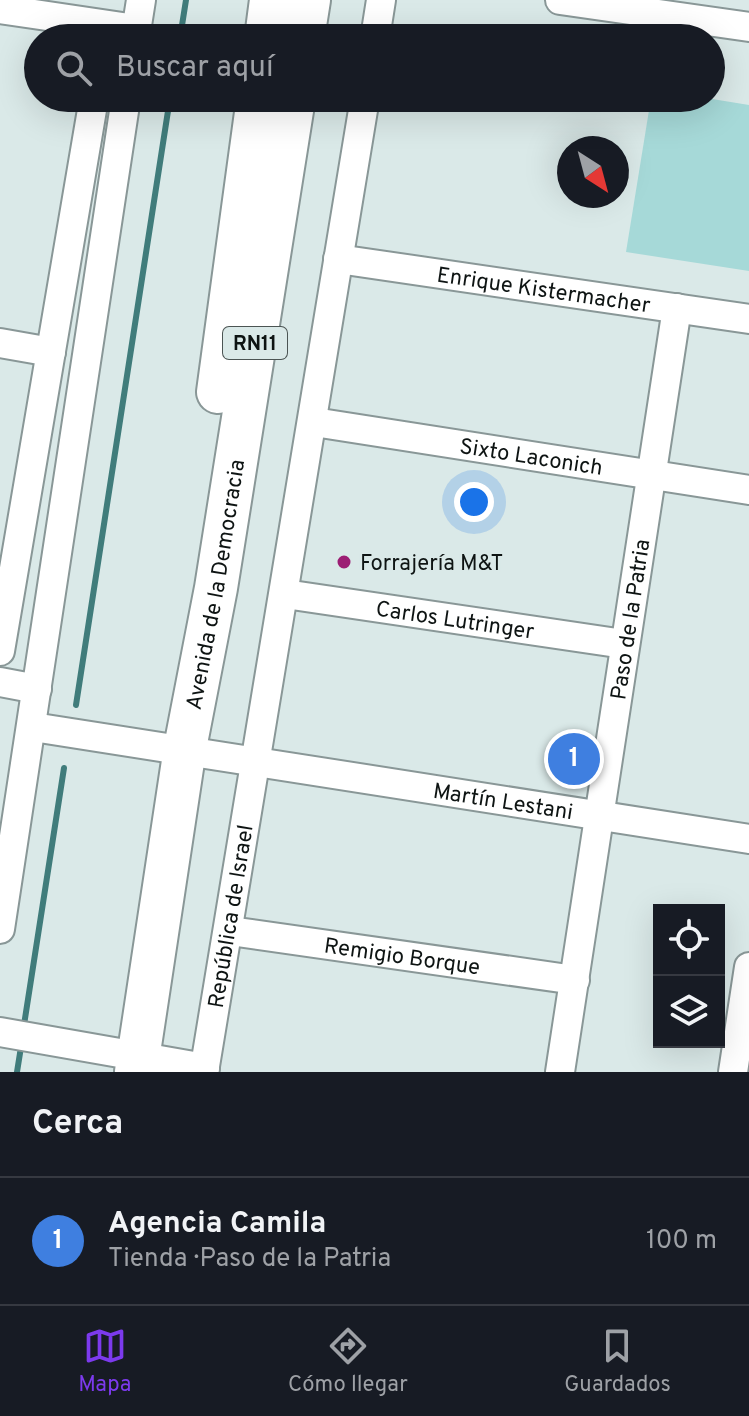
<!DOCTYPE html>
<html lang="es">
<head>
<meta charset="utf-8">
<style>
	body { margin:0; font-family:Overpass,sans-serif; background:#242831; color:#f1f3f6 }
	.controls { position:absolute; right:24px; bottom:24px; display:grid; overflow:hidden; border-radius:0px; box-shadow:0 8px 32px #0002 }
	.controls button { width:72px; height:72px; display:grid; place-items:center; padding:0; border:0; border-bottom:2px solid #363941; background:#171b24; color:#f1f3f6; font:40px sans-serif }
	.compass { position:absolute; left:557px; top:136px; width:72px; height:72px; border-radius:50%; background:#171b24; box-shadow:0 8px 32px #0002; rotate:144deg }
	.you { position:absolute; left:474px; top:502px; width:28px; height:28px; margin:-20px; border:6px solid #fff; border-radius:50%; background:#1a73e8; box-shadow:0 0 0 12px #1a73e833 }
	.badge { display:grid; place-items:center; width:52px; height:52px; border-radius:50%; background:#7c3aed; color:#fff; font-size:26px; font-weight:700 }
	.pin { position:absolute; translate:-50% -50%; border:4px solid #fff; box-shadow:0 2px 8px #0006 }
	.list { margin:0; padding:0; list-style:none }
	h2 { display:flex; justify-content:space-between; align-items:center; height:104px; margin:0; padding:0 32px; font-size:34px }
	h2 small { font-size:26px; font-weight:400; color:#9ea1a6 }
	.list li { display:grid; grid-template-columns:52px 1fr auto; gap:24px; align-items:center; box-sizing:border-box; height:128px; padding:0 32px; border-top:2px solid #363941 }
	.list b { display:block; font-size:30px; white-space:nowrap }
	.list p { margin:0; font-size:26px; white-space:nowrap; color:#9ea1a6 }
	.list em { font-size:26px; font-style:normal; color:#9ea1a6 }
	.icon { flex:none; width:44px; height:44px; fill:none; stroke:currentColor; stroke-width:2; stroke-linecap:round; stroke-linejoin:round }
	.map { position:relative; flex:none; width:749px; height:1072px; overflow:hidden }
	.search { position:absolute; background:#171b24; box-shadow:0 8px 32px #0002; left:24px; right:24px; top:24px; height:88px; display:flex; align-items:center; gap:20px; box-sizing:border-box; padding:0 28px; border-radius:44px; color:#9ea1a6; font-size:30px }
	.sheet { height:232px; background:#171b24 }
	nav { display:flex; justify-content:space-around; align-items:center; box-sizing:border-box; height:112px; border-top:2px solid #363941; background:#171b24; font-size:22px; color:#9ea1a6 }
	nav a { display:grid; justify-items:center; gap:4px }
	nav .on { color:#7c3aed }
	.map>svg:first-child { display:block }
	.green { fill:#a6d9d8 }
	.lines { fill:none; stroke-linecap:round; stroke-linejoin:round }
	.stream { stroke:#407c7b; stroke-width:6 }
	.minor-casing { stroke:#899797; stroke-width:32 }
	.highway-casing { stroke:#899797; stroke-width:46 }
	.minor { stroke:#fff; stroke-width:28 }
	.highway { stroke:#fff; stroke-width:42 }
	.poi-dot { fill:#9c1e74; stroke:#dae9e8; stroke-width:3 }
	.labels { text-anchor:middle; stroke-width:6; stroke-linejoin:round; paint-order:stroke }
	.shield { fill:#dae9e8; stroke:#4b5453; stroke-width:2 }
	.shield-label { font-size:20px; font-weight:bold; fill:#0e1413 }
	.street-label { font-size:22px; fill:#0e1413; stroke:#dae9e8 }
	.poi-label { font-size:22px; fill:#0e1413; stroke:#dae9e8; text-anchor:start }
</style>
</head>
<body>
<div class="map">
<svg width="749" height="1072" viewBox="0 0 749 1072">
	<rect width="100%" height="100%" fill="#dae9e8"/>
	<!-- green -->
	<path class="green" d="M651 98H706L749 105V271L626 252Z"/>
	<g class="lines">
		<!-- stream -->
		<g class="stream">
			<path d="M180 38 186 0"/>
			<path d="M76 705 170 98"/>
			<path d="M24 1025 64 768"/>
			<path d="M17 1072 21 1047"/>
		</g>
		<defs>
			<g id="minor">
				<path d="M560 0 749 27"/>
				<path d="M0 9 136 29"/>
				<path d="M135 38 141 0"/>
				<path d="M375 38 381 0"/>
				<path id="s1" d="M338 259 749 319"/>
				<path d="M0 343 51 352"/>
				<path id="s2" d="M314 422 749 490"/>
				<path id="s3" d="M285 594 624 644"/>
				<path d="M0 651 94 98"/>
				<path d="M0 682 37 689"/>
				<path id="s4" d="M33 727 749 839"/>
				<path d="M0 929 126 98"/>
				<path id="s5" d="M230 931 575 980"/>
				<path d="M0 1032 205 1068"/>
				<path id="s6" d="M204 1072 365 98"/>
				<path id="s7" d="M560 1072 677 308"/>
				<path d="M733 1072 749 967"/>
			</g>
			<g id="highway">
				<path d="M266 38 271 0"/>
				<path d="M303 38 309 0"/>
				<path d="M218 392 258 98"/>
				<path id="s8" d="M136 1072 185 748 216 588 294 98"/>
			</g>
		</defs>
		<!-- minor casing -->
		<use href="#minor" class="minor-casing"/>
		<!-- highway casing -->
		<use href="#highway" class="highway-casing"/>
		<!-- minor -->
		<use href="#minor" class="minor"/>
		<!-- highway -->
		<use href="#highway" class="highway"/>
	</g>
	<!-- markers -->
	<circle class="poi-dot" cx="344" cy="562" r="8"/>
	<g class="labels">
		<!-- shield labels -->
		<rect class="shield" x="223" y="327" width="64" height="32" rx="6"/>
		<g class="shield-label">
			<text x="255" y="350">RN11</text>
		</g>
		<!-- street labels -->
		<g class="street-label">
			<text dy="8" stroke="none"><textPath href="#s1" startOffset="208">Enrique Kistermacher</textPath></text>
			<text dy="8" stroke="none"><textPath href="#s2" startOffset="220">Sixto Laconich</textPath></text>
			<text dy="8" stroke="none"><textPath href="#s8" startOffset="494">Avenida de la Democracia</textPath></text>
			<text dy="8" stroke="none"><textPath href="#s3" startOffset="172">Carlos Lutringer</textPath></text>
			<text dy="8" stroke="none"><textPath href="#s7" startOffset="458">Paso de la Patria</textPath></text>
			<text dy="8" stroke="none"><textPath href="#s4" startOffset="476">Martín Lestani</textPath></text>
			<text dy="8" stroke="none"><textPath href="#s6" startOffset="158">República de Israel</textPath></text>
			<text dy="8" stroke="none"><textPath href="#s5" startOffset="174">Remigio Borque</textPath></text>
		</g>
		<!-- poi labels -->
		<g class="poi-label">
			<text x="360" y="570">Forrajería M&amp;T</text>
		</g>
	</g>
</svg>
<div class="controls">
<button><svg class="icon" aria-label="locate" viewBox="0 0 24 24"><circle cx="12" cy="12" r="6"/><path d="M12 2v4M12 18v4M2 12h4M18 12h4"/></svg></button>
<button><svg class="icon" aria-label="layers" viewBox="0 0 24 24"><path d="M12 4l9 5-9 5-9-5zM3 14l9 5 9-5"/></svg></button>
</div>
<svg class="compass" viewBox="-18 -18 36 36"><path d="M0-13l5 13h-10z" fill="#e53935"/><path d="M0 13l5-13h-10z" fill="#9ea1a6"/></svg>
<div class="you"></div>
<div class="pin badge" style="left:574px;top:759px;background:#3f7fe0">1</div>
<div class="search"><svg class="icon" aria-label="search" viewBox="0 0 24 24"><circle cx="10" cy="10" r="6"/><path d="M15 15l6 6"/></svg>Buscar aquí</div>
</div>
<section class="sheet">
<h2>Cerca<small></small></h2>
<ul class="list">
<li><span class="badge" style="background:#3f7fe0">1</span><div><b>Agencia Camila</b><p>Tienda · Paso de la Patria</p></div><em>100 m</em></li>
</ul>
</section>
<nav>
<a class="on"><svg class="icon" aria-label="map" viewBox="0 0 24 24"><path d="M3 6l6-2 6 2 6-2v14l-6 2-6-2-6 2zM9 4v14M15 6v14"/></svg>Mapa</a>
<a><svg class="icon" aria-label="directions" viewBox="0 0 24 24"><path d="M12 3l9 9-9 9-9-9zM9 14v-3h6M13 9l2 2-2 2"/></svg>Cómo llegar</a>
<a><svg class="icon" aria-label="saved" viewBox="0 0 24 24"><path d="M7 4h10v16l-5-4-5 4z"/></svg>Guardados</a>
</nav>
</body>
</html>
